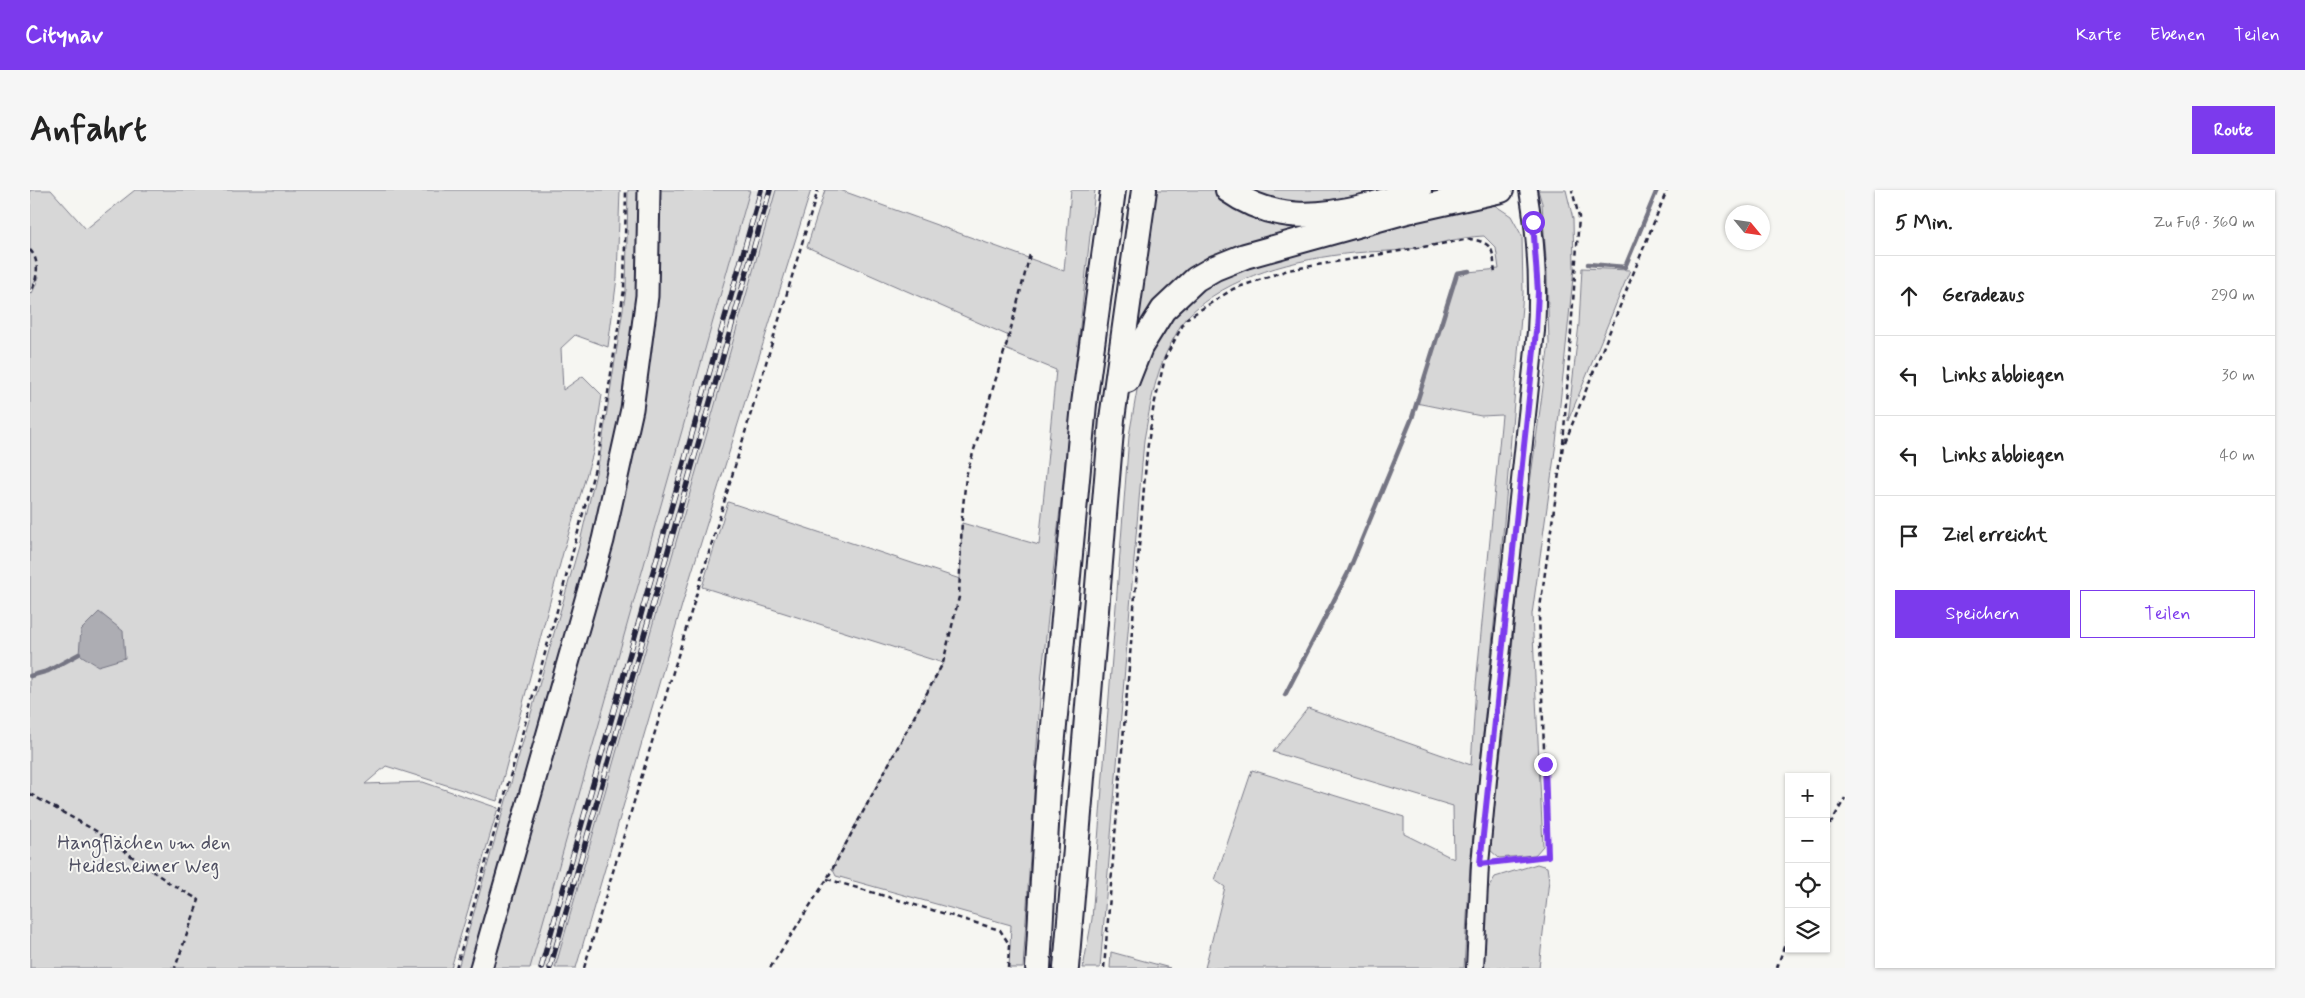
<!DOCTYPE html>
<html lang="de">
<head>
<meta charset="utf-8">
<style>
	body { margin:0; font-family:Mynerve,sans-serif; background:#f6f6f6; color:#222 }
	.controls { position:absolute; right:15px; bottom:15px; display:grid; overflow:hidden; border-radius:0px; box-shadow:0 1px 4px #0004 }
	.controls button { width:45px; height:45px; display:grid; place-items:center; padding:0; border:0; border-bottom:1px solid #e0e0e0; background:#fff; color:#222; font:25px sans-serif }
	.compass { position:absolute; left:1695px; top:15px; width:45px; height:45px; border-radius:50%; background:#fff; box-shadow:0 1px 4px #0004; rotate:119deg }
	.stop { position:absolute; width:15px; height:15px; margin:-11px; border:4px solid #7c3aed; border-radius:50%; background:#fff }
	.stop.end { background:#7c3aed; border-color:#fff; box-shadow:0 1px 5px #0008 }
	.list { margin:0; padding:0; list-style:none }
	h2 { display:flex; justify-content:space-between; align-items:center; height:65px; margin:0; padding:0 20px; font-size:21px }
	h2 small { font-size:16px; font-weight:400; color:#767676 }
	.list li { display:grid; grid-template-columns:32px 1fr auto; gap:15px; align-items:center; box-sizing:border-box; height:80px; padding:0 20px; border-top:1px solid #e0e0e0 }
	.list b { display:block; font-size:19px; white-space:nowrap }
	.list em { font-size:16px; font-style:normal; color:#767676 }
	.actions { display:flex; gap:10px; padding:15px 20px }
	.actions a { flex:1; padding:11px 0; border:1px solid #7c3aed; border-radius:0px; text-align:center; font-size:18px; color:#7c3aed }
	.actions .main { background:#7c3aed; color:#fff }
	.icon { flex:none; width:28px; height:28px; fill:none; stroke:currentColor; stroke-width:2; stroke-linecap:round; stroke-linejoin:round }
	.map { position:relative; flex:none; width:1815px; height:778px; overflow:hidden; border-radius:0px }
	header { display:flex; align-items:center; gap:30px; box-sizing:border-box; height:70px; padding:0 25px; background:#7c3aed; color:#fff }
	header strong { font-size:24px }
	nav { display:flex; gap:28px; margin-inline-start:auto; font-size:18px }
	.intro { display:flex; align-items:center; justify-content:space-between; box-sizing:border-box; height:120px; padding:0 30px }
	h1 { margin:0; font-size:35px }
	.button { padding:12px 22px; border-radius:0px; background:#7c3aed; color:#fff; font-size:18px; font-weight:700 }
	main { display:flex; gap:30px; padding:0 30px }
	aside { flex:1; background:#fff; border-radius:0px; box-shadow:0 1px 4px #0004 }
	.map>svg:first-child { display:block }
	.built { fill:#e6e6e4 }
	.green { fill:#d7d7d7; stroke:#7c7c89 }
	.water { fill:#adadb3; stroke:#757583 }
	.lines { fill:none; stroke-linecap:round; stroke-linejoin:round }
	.stream { stroke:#757583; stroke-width:4.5 }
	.minor-casing { stroke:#22223b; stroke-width:20 }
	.major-casing { stroke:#22223b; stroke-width:25 }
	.highway-casing { stroke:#22223b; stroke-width:28 }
	.path { stroke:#22223b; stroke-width:2.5; stroke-dasharray:5 4; stroke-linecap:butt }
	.minor { stroke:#f6f6f2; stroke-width:16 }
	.major { stroke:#f6f6f2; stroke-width:21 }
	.highway { stroke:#f6f6f2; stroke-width:24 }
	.rail-casing { stroke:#22223b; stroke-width:5.5 }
	.rail { stroke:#f6f6f2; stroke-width:4; stroke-dasharray:11; stroke-linecap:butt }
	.route { stroke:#7c3aed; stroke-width:6 }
	.labels { text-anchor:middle; stroke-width:4; stroke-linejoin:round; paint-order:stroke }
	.park-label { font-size:20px; fill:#4f4f62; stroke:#f6f6f2 }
</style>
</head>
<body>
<header>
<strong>Citynav</strong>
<nav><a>Karte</a><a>Ebenen</a><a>Teilen</a></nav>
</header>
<div class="intro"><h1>Anfahrt</h1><a class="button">Route</a></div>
<main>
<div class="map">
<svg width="1815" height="778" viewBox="0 0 1815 778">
	<rect width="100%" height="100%" fill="#f6f6f2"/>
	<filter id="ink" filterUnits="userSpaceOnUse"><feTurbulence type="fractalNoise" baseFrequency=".02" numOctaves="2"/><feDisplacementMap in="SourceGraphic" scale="10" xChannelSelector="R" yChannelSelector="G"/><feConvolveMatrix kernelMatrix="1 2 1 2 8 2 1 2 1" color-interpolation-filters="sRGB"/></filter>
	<g filter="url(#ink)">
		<!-- built -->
		<path class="built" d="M720 0H746L525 778H500Z"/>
		<!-- green -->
		<g class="green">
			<path d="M0 0H21L56 39 105 0H590L587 88 578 157 545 145 531 158 533 200 553 186 572 205 563 263 534 359 467 611 356 576 335 594 393 592 468 618 421 778H0V108L9 87 7 88 0 100Z"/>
			<path d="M598 0H610L608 105 594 221 572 315 442 778H428L549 356 570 266 596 100Z"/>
			<path d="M628 0H720L500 778H461L576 379 601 275 614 205 626 119Z"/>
			<path d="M746 0H781L659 391 546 778H525Z"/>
			<path d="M795 0H810L1034 81 1041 0H1065L1011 492 993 778H979L981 735 806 686 802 678 913 473 672 397 698 312 930 389 932 333 1009 355 1026 180 975 159 979 146 777 57Z"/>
			<path d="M1126 0H1189L1308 30 1182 71 1103 156Z"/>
			<path d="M1217 0H1350C1300 14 1266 24 1217 0Z"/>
			<path d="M1508 0H1536L1543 29 1544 78 1526 253 1502 424 1513 656 1505 665 1469 668 1459 659 1476 521 1493 345 1519 153 1517 83 1512 13Z"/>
			<path d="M1463 14 1481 26 1492 46 1493 103 1473 344 1440 675 1434 778H1175L1195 697 1185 690 1222 580 1374 627V644L1424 669 1423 616 1243 562 1278 518 1441 575 1446 495 1472 225 1451 226 1386 213 1427 83 1469 79 1466 58 1454 46C1429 47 1405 55 1380 59 1361 62 1342 61 1323 63 1267 69 1198 85 1157 127 1152 132 1148 140 1145 146 1125 180 1121 212 1114 250L1070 778H1053L1062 729 1099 246 1111 177 1146 118 1198 80 1444 15Z"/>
			<path d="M1552 78 1600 80 1538 231 1549 134Z"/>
			<path d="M1507 674 1517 677 1519 690 1509 778H1454L1455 704 1465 687Z"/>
			<path d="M1081 762 1140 778H1080Z"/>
		</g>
		<!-- water -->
		<path class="water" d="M69 422 93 441 95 468 68 476 49 464 51 440Z"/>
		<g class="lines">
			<!-- stream -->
			<g class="stream">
				<path d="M1558 74 1595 77 1627 0"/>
				<path d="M0 486 18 481 49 464"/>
				<path d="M1255 505 1318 383 1382 228 1427 83 1439 81"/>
			</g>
			<defs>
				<path id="minor" d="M1445 778 1450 674 1459 579 1506 141C1509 93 1506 47 1498 0"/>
				<path id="major" d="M451 778 573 350 602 219 617 106 619 0"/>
				<g id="highway">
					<path d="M1198 0C1243 32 1287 28 1337 16 1355 11 1372 7 1389 0"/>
					<path d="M1097 190 1110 157 1133 120 1166 89 1185 78 1215 66 1377 21 1471 0"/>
					<path d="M1008 778 1018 600 1054 214 1083 0"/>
					<path d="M1036 778 1082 229 1114 0"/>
				</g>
			</defs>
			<!-- minor casing -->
			<use href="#minor" class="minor-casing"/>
			<!-- major casing -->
			<use href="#major" class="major-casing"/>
			<!-- highway casing -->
			<use href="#highway" class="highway-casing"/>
			<!-- path -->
			<g class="path">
				<path d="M0 60C11 71 7 91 0 104"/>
				<path d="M1535 252 1637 0"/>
				<path d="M0 604 66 641 138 692 169 710 145 778"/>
				<path d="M1796 642 1815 608"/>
				<path d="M1465 672 1518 666 1509 425 1533 255 1549 27 1542 0"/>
				<path d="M797 689 970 740 979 754 978 778"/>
				<path d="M426 778 528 417 568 267 594 100 596 0"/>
				<path d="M554 778 788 0"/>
				<path d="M740 778 797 689 913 473 929 407 932 327 936 286 979 146 1000 64"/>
				<path d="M1074 778 1117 261 1123 220 1135 168 1156 129 1203 99 1258 80 1440 49C1466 53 1463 63 1465 86"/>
				<path d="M1747 778 1759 742"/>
			</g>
			<!-- minor -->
			<use href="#minor" class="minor"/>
			<!-- major -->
			<use href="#major" class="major"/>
			<!-- highway -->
			<use href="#highway" class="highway"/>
			<defs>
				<g id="rail">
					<path d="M511 778 731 0"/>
					<path d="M520 778 740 0"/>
				</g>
			</defs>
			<!-- rail casing -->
			<use href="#rail" class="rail-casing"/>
			<!-- rail -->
			<use href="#rail" class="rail"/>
		</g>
	</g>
	<g class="lines" filter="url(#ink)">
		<!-- route -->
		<path class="route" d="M1503 32 1508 102 1506 141 1450 674 1518 666 1515 574"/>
	</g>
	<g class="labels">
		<!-- park labels -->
		<g class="park-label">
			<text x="114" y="659">Hangflächen um den<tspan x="114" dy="23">Heidesheimer Weg</tspan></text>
		</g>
	</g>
</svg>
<div class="controls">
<button>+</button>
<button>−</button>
<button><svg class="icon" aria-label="locate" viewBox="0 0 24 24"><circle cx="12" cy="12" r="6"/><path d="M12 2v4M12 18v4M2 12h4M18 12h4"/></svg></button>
<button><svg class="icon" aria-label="layers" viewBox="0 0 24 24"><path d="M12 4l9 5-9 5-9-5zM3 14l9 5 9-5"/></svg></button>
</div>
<svg class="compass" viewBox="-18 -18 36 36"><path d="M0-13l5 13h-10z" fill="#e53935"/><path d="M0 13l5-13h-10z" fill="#767676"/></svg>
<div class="stop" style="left:1503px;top:32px"></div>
<div class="stop end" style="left:1515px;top:574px"></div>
</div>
<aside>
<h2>5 Min.<small>Zu Fuß · 360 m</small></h2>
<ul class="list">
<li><svg class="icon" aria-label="ahead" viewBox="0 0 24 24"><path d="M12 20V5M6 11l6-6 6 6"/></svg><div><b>Geradeaus</b></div><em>290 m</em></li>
<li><svg class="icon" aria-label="left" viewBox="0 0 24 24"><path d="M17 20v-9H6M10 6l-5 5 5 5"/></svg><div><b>Links abbiegen</b></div><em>30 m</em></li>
<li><svg class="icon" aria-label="left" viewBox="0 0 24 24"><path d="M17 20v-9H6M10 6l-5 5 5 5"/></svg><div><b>Links abbiegen</b></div><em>40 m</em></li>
<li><svg class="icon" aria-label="arrive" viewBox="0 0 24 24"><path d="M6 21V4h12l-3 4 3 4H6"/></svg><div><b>Ziel erreicht</b></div></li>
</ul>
<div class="actions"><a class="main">Speichern</a><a>Teilen</a></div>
</aside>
</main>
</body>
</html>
